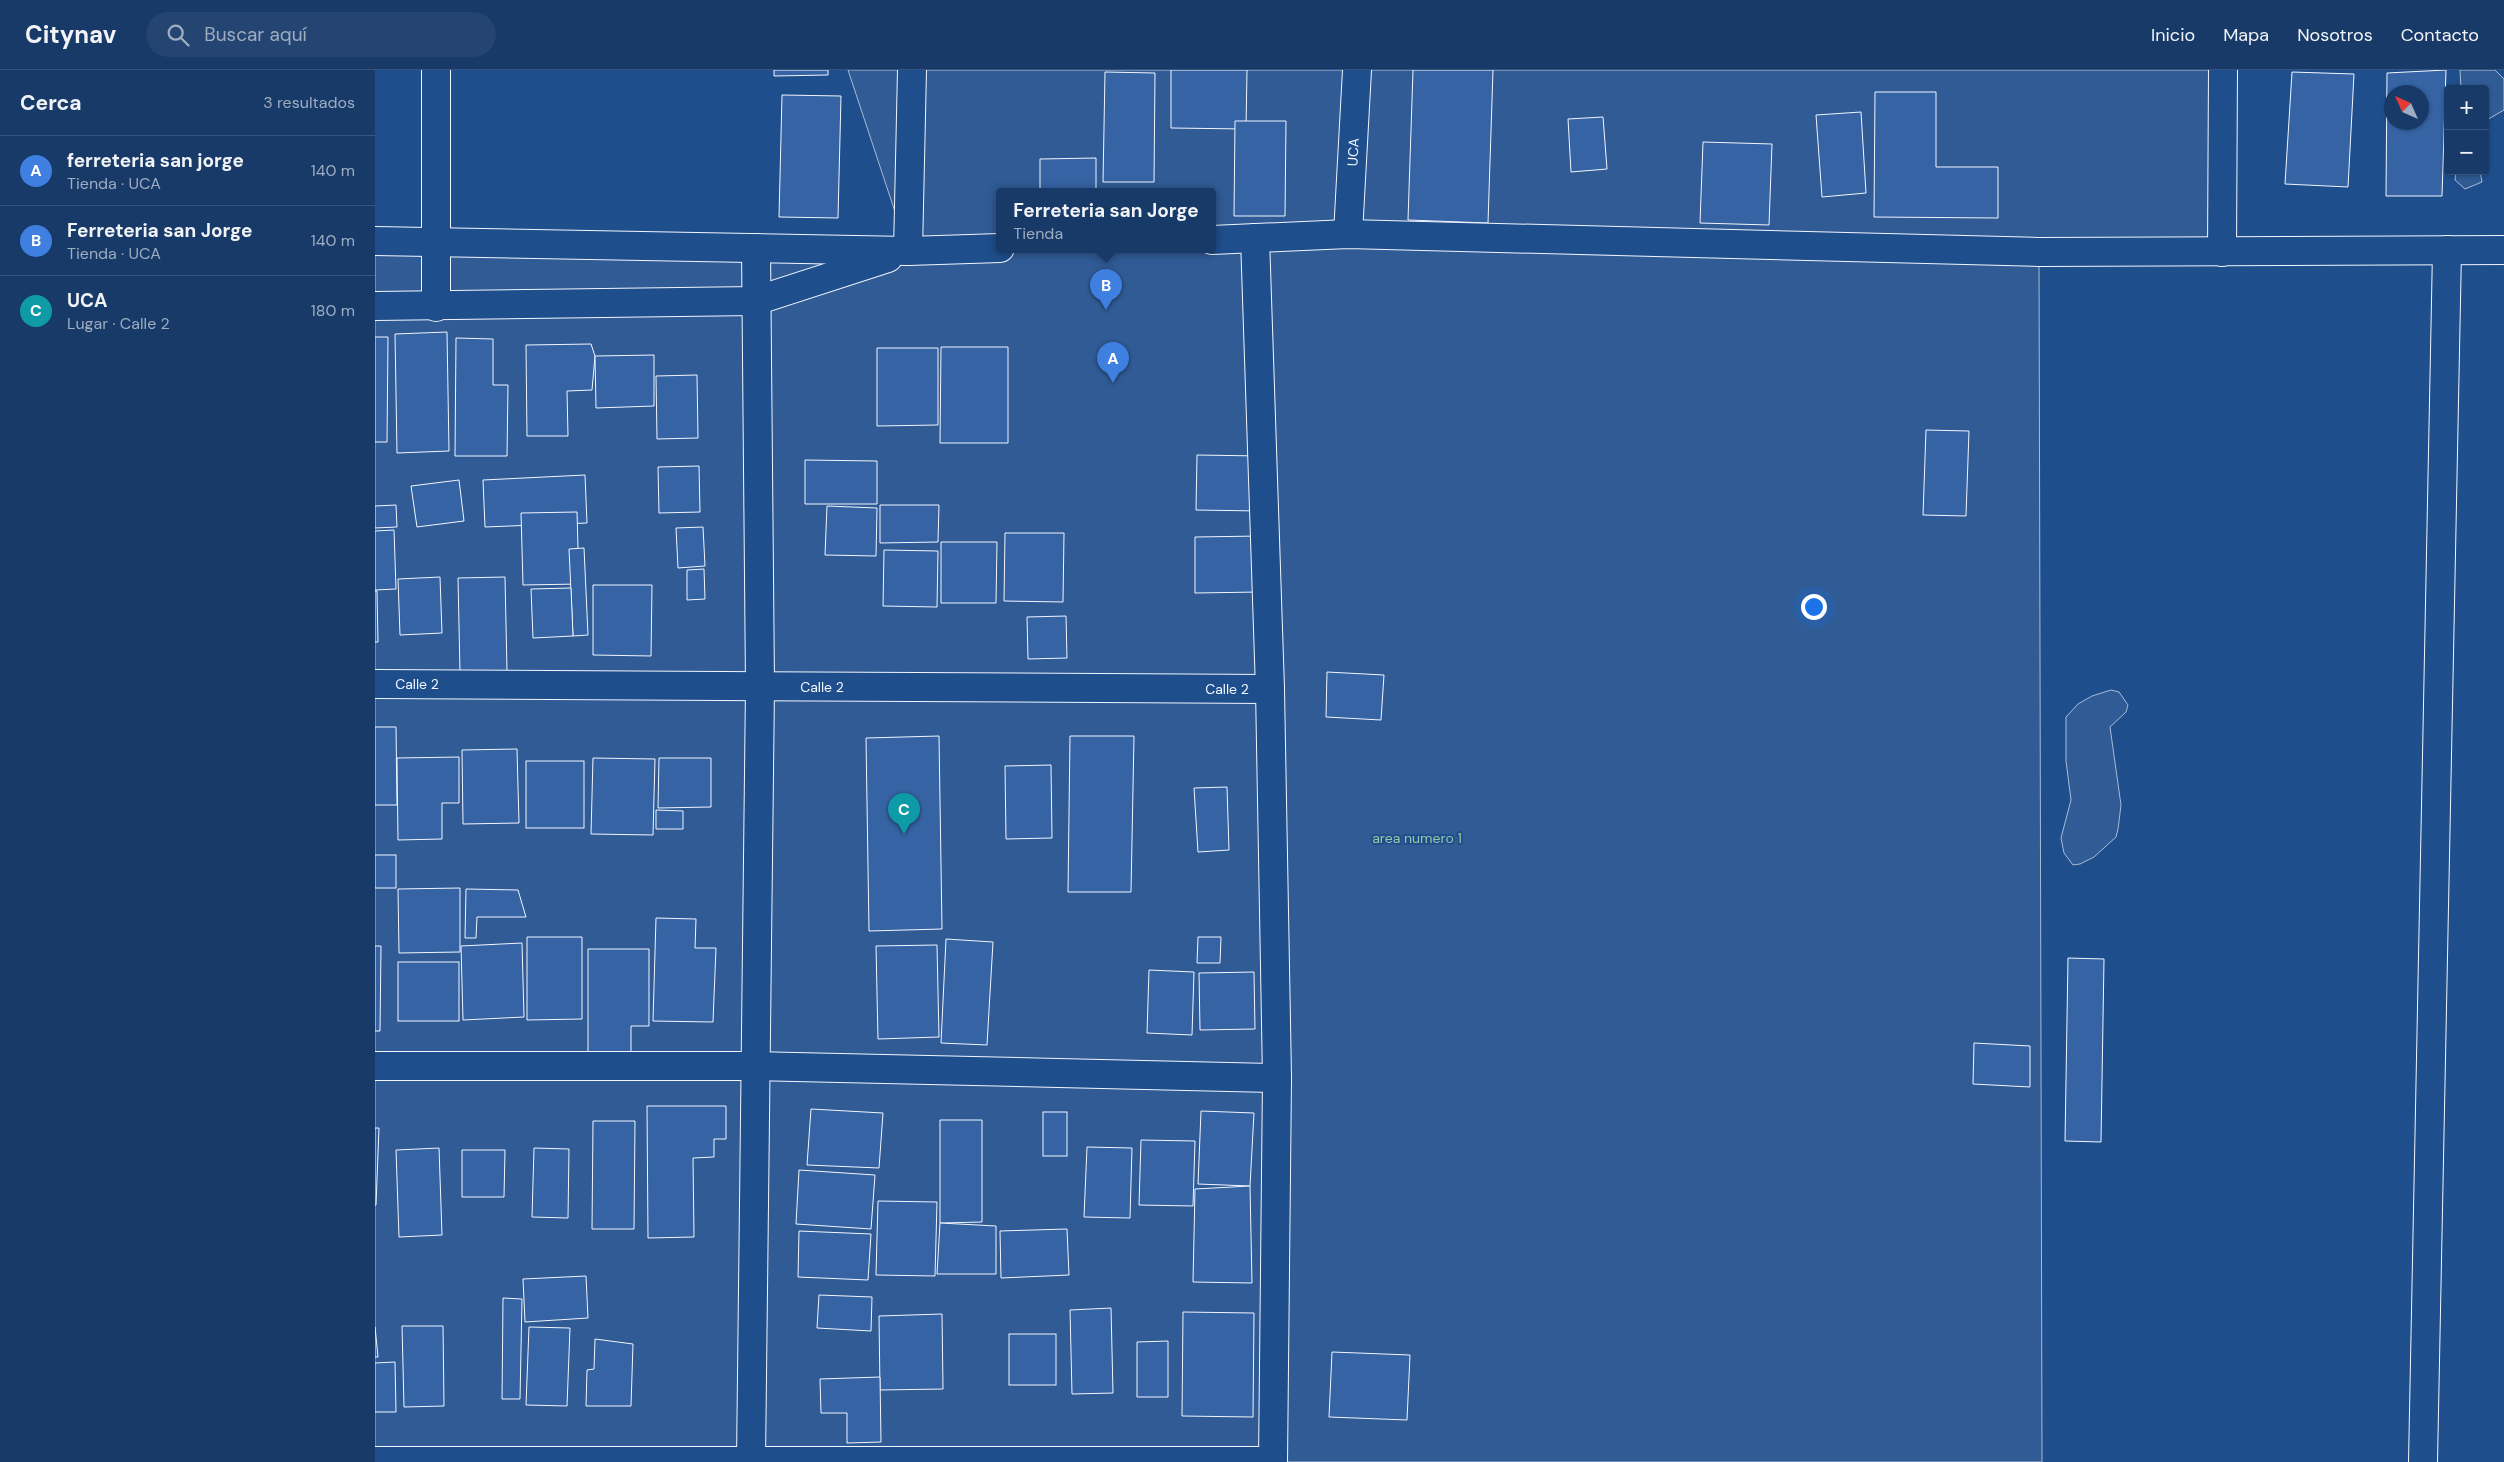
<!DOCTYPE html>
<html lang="es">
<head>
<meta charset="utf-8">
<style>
	body { margin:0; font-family:"DM Sans",sans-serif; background:#244571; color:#f1f3f6 }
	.controls { position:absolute; right:15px; top:15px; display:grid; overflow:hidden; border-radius:5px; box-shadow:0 1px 4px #0004 }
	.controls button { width:45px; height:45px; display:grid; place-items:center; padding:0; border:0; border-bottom:1px solid #36547d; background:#173a69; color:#f1f3f6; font:25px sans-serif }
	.compass { position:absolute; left:2009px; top:15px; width:45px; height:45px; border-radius:50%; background:#173a69; box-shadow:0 1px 4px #0004; rotate:315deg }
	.you { position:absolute; left:1438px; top:536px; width:18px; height:18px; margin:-12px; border:4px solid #fff; border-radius:50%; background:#1a73e8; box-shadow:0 0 0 8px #1a73e833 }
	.badge { display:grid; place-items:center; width:32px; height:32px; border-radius:50%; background:#bca0f2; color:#fff; font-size:16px; font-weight:700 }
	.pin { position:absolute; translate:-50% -41px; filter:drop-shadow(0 1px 2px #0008) }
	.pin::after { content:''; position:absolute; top:26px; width:18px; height:15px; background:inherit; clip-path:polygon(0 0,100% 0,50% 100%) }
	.popup { position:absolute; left:621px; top:118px; width:220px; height:65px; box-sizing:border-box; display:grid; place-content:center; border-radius:5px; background:#173a69; filter:drop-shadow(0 1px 4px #0005); font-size:16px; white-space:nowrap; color:#9eadc0 }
	.popup b { font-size:19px; color:#f1f3f6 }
	.popup::after { content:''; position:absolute; left:50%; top:100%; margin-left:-10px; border:10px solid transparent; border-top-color:#173a69 }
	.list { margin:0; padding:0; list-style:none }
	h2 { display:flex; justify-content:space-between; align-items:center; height:65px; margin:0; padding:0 20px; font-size:21px }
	h2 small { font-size:16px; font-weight:400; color:#9eadc0 }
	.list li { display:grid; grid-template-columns:32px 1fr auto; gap:15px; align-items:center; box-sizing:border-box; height:70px; padding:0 20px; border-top:1px solid #36547d }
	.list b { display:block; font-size:19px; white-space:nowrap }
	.list p { margin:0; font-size:16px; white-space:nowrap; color:#9eadc0 }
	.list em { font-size:16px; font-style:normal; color:#9eadc0 }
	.icon { flex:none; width:28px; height:28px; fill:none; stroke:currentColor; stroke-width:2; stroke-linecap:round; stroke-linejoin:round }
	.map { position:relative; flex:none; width:2129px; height:1392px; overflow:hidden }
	header { display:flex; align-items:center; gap:30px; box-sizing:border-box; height:70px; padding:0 25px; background:#173a69; border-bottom:1px solid #36547d }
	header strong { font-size:24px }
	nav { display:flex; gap:28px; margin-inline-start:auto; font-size:18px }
	.search { width:350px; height:45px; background:#244571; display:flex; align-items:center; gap:12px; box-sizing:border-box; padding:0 18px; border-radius:28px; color:#9eadc0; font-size:19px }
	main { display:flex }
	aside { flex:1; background:#173a69 }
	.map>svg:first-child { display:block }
	.built { fill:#305b95; stroke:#a8bbd7; fill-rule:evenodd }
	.building { fill:#3563a3; stroke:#f2f6ff; fill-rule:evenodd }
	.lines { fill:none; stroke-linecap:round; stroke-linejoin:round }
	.street-casing { stroke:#f2f6ff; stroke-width:30 }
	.street { stroke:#1f4e8c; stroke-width:28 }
	.labels { text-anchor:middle; stroke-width:4; stroke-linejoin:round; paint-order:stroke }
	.street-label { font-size:14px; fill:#f2f6ff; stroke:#1f4e8c }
	.park-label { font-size:14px; fill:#97c8a6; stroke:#1f4e8c }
</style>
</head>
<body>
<header>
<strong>Citynav</strong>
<div class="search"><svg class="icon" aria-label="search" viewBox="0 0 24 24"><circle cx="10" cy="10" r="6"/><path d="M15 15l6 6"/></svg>Buscar aquí</div>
<nav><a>Inicio</a><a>Mapa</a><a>Nosotros</a><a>Contacto</a></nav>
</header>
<main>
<aside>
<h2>Cerca<small>3 resultados</small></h2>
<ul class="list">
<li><span class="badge" style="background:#3f7fe0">A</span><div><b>ferreteria san jorge</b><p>Tienda · UCA</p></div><em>140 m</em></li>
<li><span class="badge" style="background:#3f7fe0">B</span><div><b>Ferreteria san Jorge</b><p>Tienda · UCA</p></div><em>140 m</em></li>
<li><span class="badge" style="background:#0f9aa8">C</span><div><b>UCA</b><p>Lugar · Calle 2</p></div><em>180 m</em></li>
</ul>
</aside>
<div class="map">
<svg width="2129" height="1392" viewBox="0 0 2129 1392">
	<rect width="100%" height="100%" fill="#1f4e8c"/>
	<!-- built -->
	<g class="built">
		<path d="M473 0H1848L1847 182H1664L1667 1392H0V177L533 181ZM625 121H837V179H625Z"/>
		<path d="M2085 0H2120L2129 9V40L2110 51V19H2086Z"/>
		<path d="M2081 101H2105L2107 112 2090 119 2080 110Z"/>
		<path d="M1736 620 1744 622 1753 635 1751 642 1735 657 1746 735 1743 759 1741 767 1719 787 1705 794 1698 795 1689 783 1686 768 1696 730 1691 691V647L1703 634 1717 626Z"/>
	</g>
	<!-- building -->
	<g class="building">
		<path d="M399 0H453V5L399 6Z"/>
		<path d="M796 0H872L871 59 796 58Z"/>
		<path d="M1038 0H1118L1113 153 1033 150Z"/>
		<path d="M2071 0 2067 126H2011L2012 3ZM2016 22H2046V52H2016Z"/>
		<path d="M730 2 780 3 779 112H728Z"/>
		<path d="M1917 2 1979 4 1973 117 1910 114Z"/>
		<path d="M1500 22H1561V97H1623V148L1499 147Z"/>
		<path d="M407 25 466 26 463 148 404 147Z"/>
		<path d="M1486 42 1491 123 1447 127 1441 45Z"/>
		<path d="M1228 47 1232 99 1196 102 1193 49Z"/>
		<path d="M860 51H911L910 146H859Z"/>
		<path d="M1328 72 1397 74 1394 155 1325 153Z"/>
		<path d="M721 88V121H665V89Z"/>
		<path d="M72 262 74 381 22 383 20 264Z"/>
		<path d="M0 267H13L12 372H0Z"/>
		<path d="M81 268 118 269V315H133L132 386H80Z"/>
		<path d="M216 274 220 286 217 320 192 321 193 366H152L151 275Z"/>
		<path d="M566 277H633V373H565Z"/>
		<path d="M502 278H563V355L502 356Z"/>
		<path d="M279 285V336L221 338 220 286Z"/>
		<path d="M322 305 323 368 282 369 281 306Z"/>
		<path d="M1551 360 1594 361 1591 446 1548 445Z"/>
		<path d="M822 385 886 386 885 441 821 440Z"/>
		<path d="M430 390 502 391V434H430Z"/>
		<path d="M324 396 325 442 284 443 283 397Z"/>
		<path d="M210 405 212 453 110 457 108 410Z"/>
		<path d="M84 410 89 451 42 457 36 416Z"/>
		<path d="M21 435 22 457 0 458V436Z"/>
		<path d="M505 435H564L563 472 505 473Z"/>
		<path d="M452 436 502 438 501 486 450 485Z"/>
		<path d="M202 442 204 514 148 515 146 443Z"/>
		<path d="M328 457 330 496 303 498 301 458Z"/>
		<path d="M19 460 21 519 0 520V461Z"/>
		<path d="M630 463H689L688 532 629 531Z"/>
		<path d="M884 466V522L820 523V467Z"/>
		<path d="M566 472H622L621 533H566Z"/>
		<path d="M209 478 213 565 198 566 194 479Z"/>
		<path d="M509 480 563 481 562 537 508 536Z"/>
		<path d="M329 499 330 529 312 530V500Z"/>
		<path d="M65 507 67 563 25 565 23 509Z"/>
		<path d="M130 507 132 601 85 603 83 508Z"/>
		<path d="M218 515H277L276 586 218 585Z"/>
		<path d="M196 518 198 566 158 568 156 519Z"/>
		<path d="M0 521H2L3 572H0Z"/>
		<path d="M691 546 692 588 653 589 652 547Z"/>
		<path d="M952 602 1009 605 1006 650 951 647Z"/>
		<path d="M0 657H21L22 735H0Z"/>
		<path d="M564 666 567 859 494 861 491 668Z"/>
		<path d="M695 666H759L756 822H693Z"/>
		<path d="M142 679 144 753 88 754 87 680Z"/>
		<path d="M84 687V733H67V769L23 770 22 688Z"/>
		<path d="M218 688 280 689 278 765 216 764Z"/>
		<path d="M284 688H336V737L283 738Z"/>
		<rect x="151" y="691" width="58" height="67"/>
		<path d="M676 695 677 768 631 769 630 696Z"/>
		<path d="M852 717 854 780 823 782 819 718Z"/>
		<path d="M281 740 308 741V759H281Z"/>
		<rect x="0" y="785" width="21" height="33"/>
		<path d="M85 818V882L24 883 23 819Z"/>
		<path d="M91 819 143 820 151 847H102L101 868H90Z"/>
		<path d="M281 848 321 849 320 878H341L338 952 278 951Z"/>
		<path d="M152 867H207V949L152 950Z"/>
		<path d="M823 867H846L845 893H822Z"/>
		<path d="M571 869 618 872 612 975 566 973Z"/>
		<path d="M147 873 149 947 88 950 86 876Z"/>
		<path d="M562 875 564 967 503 969 501 876Z"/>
		<path d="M0 876H6L5 961H0Z"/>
		<path d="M213 879H274V956H256V982L213 983Z"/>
		<path d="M1693 888 1729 889 1726 1072 1690 1071Z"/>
		<rect x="23" y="892" width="61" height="59"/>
		<path d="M774 900 819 902 817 965 772 963Z"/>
		<path d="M879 902 880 959 825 960 824 903Z"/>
		<path d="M1599 973 1655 976V1017L1598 1014Z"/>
		<path d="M272 1036H351V1069H339V1087L318 1088 319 1167 273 1168Z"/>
		<path d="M436 1039 508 1043 504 1098 432 1095Z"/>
		<path d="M826 1041 879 1043 875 1116 823 1114Z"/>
		<rect x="668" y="1042" width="24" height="44"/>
		<path d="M565 1050H607V1152L565 1153Z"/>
		<path d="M218 1051H260L259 1159H217Z"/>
		<path d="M0 1058H4L1 1135H0Z"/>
		<path d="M766 1070 820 1071 818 1136 764 1135Z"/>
		<path d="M712 1077 757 1078 755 1148 709 1147Z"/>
		<path d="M64 1078 67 1165 24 1167 21 1080Z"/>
		<path d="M159 1078 194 1079 193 1148 157 1147Z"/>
		<path d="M87 1080H130L129 1127H87Z"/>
		<path d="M424 1100 500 1105 496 1159 421 1154Z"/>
		<path d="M875 1116 877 1213 818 1212 820 1119Z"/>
		<path d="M503 1131 562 1132 560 1206 501 1205Z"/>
		<path d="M565 1153 621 1156V1204H562Z"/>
		<path d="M692 1159 694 1205 626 1208 625 1161Z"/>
		<path d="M424 1161 496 1164 493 1210 423 1207Z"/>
		<path d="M211 1206 213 1248 150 1252 148 1209Z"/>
		<path d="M444 1225 497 1227 496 1261 442 1258Z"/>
		<path d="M128 1228 147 1229 145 1329H127Z"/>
		<path d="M736 1238 738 1323 697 1324 695 1240Z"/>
		<path d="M808 1242 879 1243 878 1347 807 1346Z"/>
		<path d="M567 1244 568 1319 505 1320 504 1246Z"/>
		<path d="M27 1256H68L69 1336 29 1337Z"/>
		<path d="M0 1257 3 1287H0Z"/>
		<path d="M154 1257 195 1258 192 1336 151 1335Z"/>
		<rect x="634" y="1264" width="47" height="51"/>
		<path d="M220 1269 258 1274 256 1336H211L212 1300 219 1299Z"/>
		<path d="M793 1271V1327H762V1272Z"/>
		<path d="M957 1282 1035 1285 1032 1350 954 1347Z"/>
		<path d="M20 1292 21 1342H0V1293Z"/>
		<path d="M505 1307 506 1372 472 1373V1343H446L445 1309Z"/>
	</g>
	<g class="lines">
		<defs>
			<g id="street">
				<path d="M973 164 982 0"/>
				<path d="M880 168 895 619 902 1008 898 1392"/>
				<path d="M837 170 973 164 1664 182 2129 180"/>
				<path d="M0 171 533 181 625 178"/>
				<path d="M533 181 537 0"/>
				<path d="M1847 182 1848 0"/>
				<path d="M0 236 380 231 513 188"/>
				<path d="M61 237V0"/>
				<path d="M0 614 895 619"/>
				<path d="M0 996H381L902 1008"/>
				<path d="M0 1391H898"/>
				<path d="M376 1392 385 616 381 178"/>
				<path d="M2048 1392 2072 180"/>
			</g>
		</defs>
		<!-- street casing -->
		<use href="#street" class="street-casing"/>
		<!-- street -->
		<use href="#street" class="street"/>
	</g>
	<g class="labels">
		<!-- street labels -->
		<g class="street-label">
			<text transform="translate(978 82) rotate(-87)" y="5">UCA</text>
			<text x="42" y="619">Calle 2</text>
			<text x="447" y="622">Calle 2</text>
			<text x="852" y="624">Calle 2</text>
		</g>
		<!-- park labels -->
		<g class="park-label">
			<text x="1042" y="773">area numero 1</text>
		</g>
	</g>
</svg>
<div class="controls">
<button>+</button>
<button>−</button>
</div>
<svg class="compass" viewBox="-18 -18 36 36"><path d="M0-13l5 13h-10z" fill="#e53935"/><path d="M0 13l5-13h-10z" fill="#9eadc0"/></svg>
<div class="you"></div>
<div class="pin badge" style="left:738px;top:313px;background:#3f7fe0">A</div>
<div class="pin badge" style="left:731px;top:240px;background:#3f7fe0">B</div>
<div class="popup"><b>Ferreteria san Jorge</b>Tienda</div>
<div class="pin badge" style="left:529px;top:764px;background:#0f9aa8">C</div>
</div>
</main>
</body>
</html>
